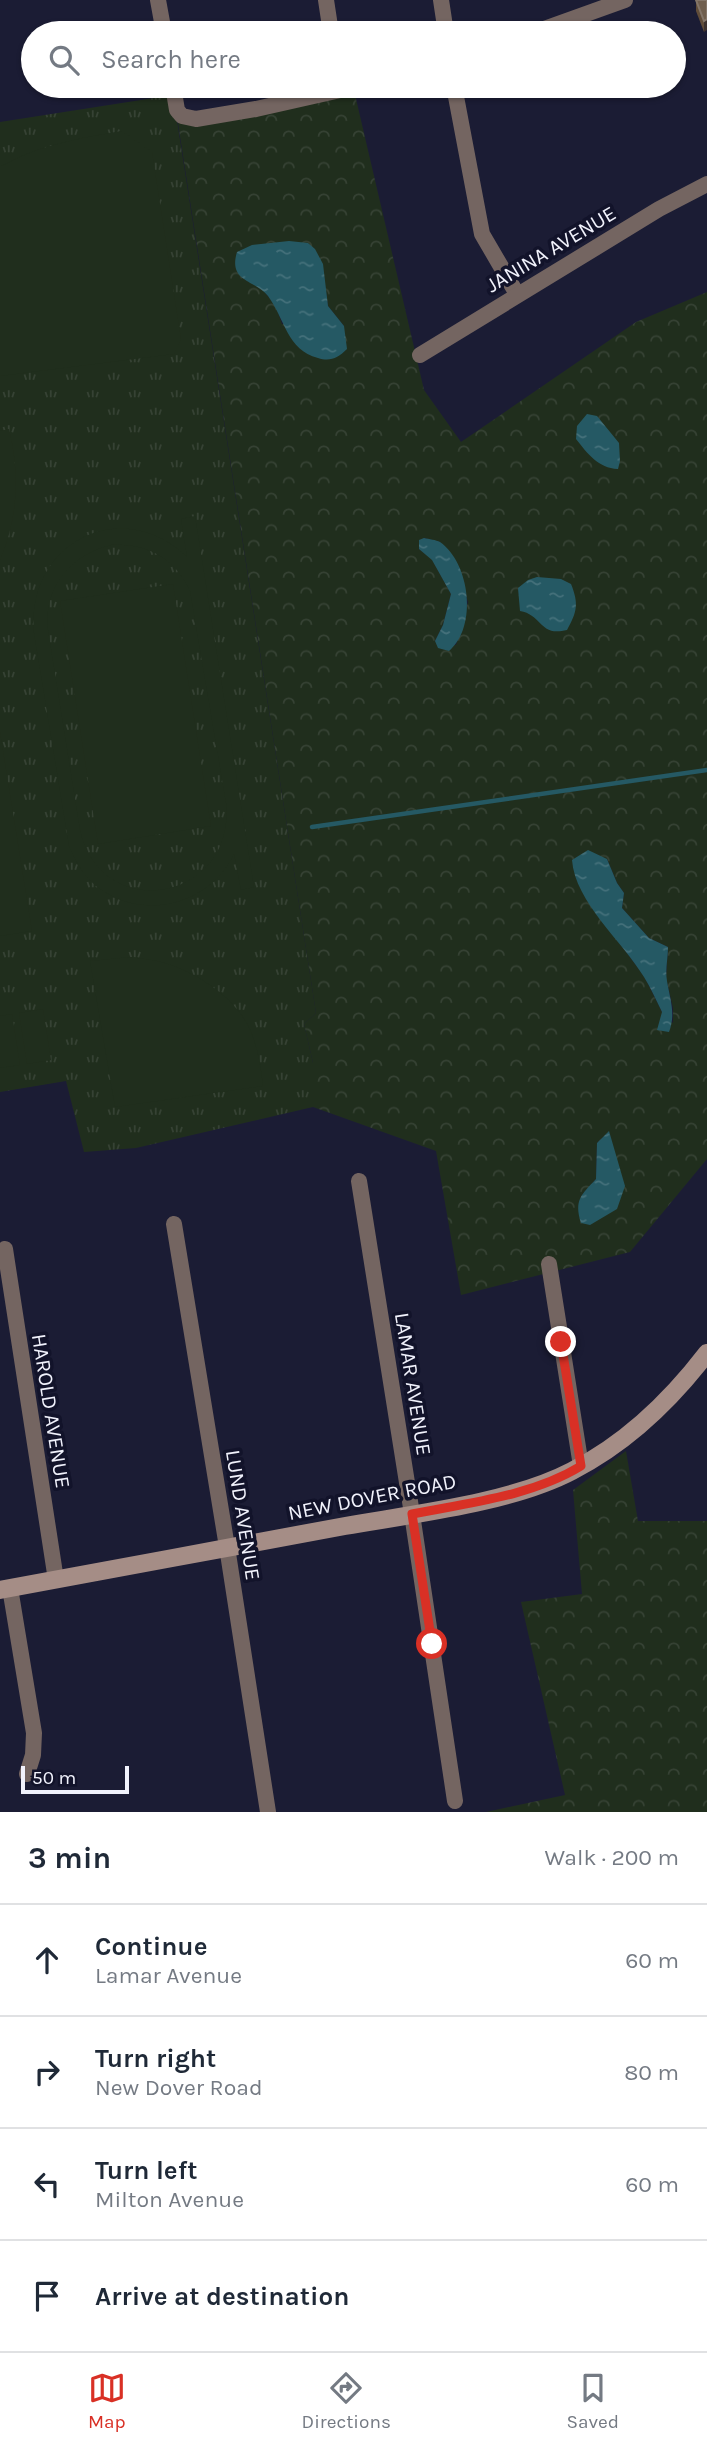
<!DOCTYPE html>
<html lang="en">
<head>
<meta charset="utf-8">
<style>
	body { margin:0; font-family:Karla,sans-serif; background:#f2f2f3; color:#1f2937 }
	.scale { position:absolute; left:21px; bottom:18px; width:108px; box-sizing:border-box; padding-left:7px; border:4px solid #f1f2fc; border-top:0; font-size:19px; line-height:24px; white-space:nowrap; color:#f1f2fc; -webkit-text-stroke:5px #12132a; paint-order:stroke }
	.stop { position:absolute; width:21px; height:21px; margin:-16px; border:5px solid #d93025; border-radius:50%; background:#fff }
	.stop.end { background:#d93025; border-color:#fff; box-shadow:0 2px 7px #0008 }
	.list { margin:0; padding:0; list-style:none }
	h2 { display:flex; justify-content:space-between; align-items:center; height:91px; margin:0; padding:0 28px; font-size:30px }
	h2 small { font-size:23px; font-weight:400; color:#747a83 }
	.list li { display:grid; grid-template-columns:46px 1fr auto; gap:21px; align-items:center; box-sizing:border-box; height:112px; padding:0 28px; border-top:2px solid #e0e1e3 }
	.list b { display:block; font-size:26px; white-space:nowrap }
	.list p { margin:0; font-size:23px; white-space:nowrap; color:#747a83 }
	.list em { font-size:23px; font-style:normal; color:#747a83 }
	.icon { flex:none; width:38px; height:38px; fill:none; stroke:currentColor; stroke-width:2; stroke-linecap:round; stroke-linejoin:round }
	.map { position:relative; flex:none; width:707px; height:1812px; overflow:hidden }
	.search { position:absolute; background:#fff; box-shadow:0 2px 5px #0004; left:21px; right:21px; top:21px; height:77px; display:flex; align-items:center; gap:18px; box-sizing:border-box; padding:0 24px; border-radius:38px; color:#747a83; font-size:26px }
	.sheet { height:539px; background:#fff }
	nav { display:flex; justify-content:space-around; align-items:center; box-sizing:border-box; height:98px; border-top:2px solid #e0e1e3; background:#fff; font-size:19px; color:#747a83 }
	nav a { display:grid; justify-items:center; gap:4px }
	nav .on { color:#d93025 }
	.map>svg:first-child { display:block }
	.grass { fill:url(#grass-tufts) }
	.forest { fill:url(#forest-crowns); fill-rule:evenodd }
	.garden { fill:#202e1d; fill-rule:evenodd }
	.water { fill:url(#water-ripples) }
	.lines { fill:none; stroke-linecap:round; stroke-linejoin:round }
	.stream { stroke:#255964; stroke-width:4.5 }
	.street { stroke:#746561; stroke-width:16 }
	.secondary { stroke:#a58d86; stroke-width:18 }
	.wall { fill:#614d39 }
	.shaded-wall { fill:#3e322e }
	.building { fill:#705f4e; stroke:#847669; stroke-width:2 }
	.route { stroke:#d93025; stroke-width:9 }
	.labels { text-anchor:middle; stroke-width:7; stroke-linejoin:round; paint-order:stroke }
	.street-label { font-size:21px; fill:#f1f2fc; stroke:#12132a }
</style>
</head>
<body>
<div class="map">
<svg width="707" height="1812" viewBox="0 0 707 1812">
	<defs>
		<pattern id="grass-tufts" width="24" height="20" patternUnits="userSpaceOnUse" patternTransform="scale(1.75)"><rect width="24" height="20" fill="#202e1d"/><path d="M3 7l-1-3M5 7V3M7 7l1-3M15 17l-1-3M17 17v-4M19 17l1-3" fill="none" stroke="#364234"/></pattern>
		<pattern id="forest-crowns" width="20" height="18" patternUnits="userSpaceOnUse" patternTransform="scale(1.75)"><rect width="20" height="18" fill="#202e1d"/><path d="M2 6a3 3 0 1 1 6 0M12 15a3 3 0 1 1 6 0" fill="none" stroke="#364234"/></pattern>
		<pattern id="water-ripples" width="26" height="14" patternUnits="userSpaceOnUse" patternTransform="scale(1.75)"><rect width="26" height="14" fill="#255964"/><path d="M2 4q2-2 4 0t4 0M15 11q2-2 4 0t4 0" fill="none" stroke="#45717b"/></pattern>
	</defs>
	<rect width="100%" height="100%" fill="#1b1c34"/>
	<!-- grass -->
	<path class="grass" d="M173 95 316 1013 304 1024 313 1063V1107L136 1148 84 1152 66 1081 0 1092V122Z"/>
	<!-- forest -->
	<g class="forest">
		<path d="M353 86 424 390 461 442 636 322 707 292V1159L630 1252 461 1295 436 1151 313 1107V1063L304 1024 316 1013 177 117ZM322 264 328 306 344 326 282 324 276 306 263 290ZM424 538 440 542 453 557 468 602 456 645 435 641 443 625 451 594 432 559 419 549ZM607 859 617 883 624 893 622 908 649 938 668 947 666 978 673 1008V1023L662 1012 644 976 586 898ZM609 1132 616 1159 579 1198 596 1179 597 1143Z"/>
		<path d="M626 1451 638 1521H707V1812H486L565 1795 521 1602 582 1594 573 1490Z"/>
	</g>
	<!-- garden -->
	<g class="garden">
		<path d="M122 131 152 152 181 339 174 354 0 376V167C38 145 80 138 122 131Z"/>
		<path d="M9 429C20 474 18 518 0 560V431Z"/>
		<path d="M195 516 254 887 241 890 234 854C209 906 142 922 96 886 84 876 75 861 69 846L34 633C26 543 121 494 187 557L181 519ZM111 545C147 543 175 558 190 591L226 803C236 902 101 925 80 830L48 630C43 587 71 555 111 545Z"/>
		<path d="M173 584 211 826 98 844 60 601Z"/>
		<path d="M0 732 32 931 0 936Z"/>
		<path d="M131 957C143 959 157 960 168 964 201 975 238 1000 251 1032 258 1049 261 1067 263 1086L115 1107 90 961Z"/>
		<path d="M43 1009 51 1060 27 1064 19 1013Z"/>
		<path d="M12 1014 20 1065 0 1068V1016Z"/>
	</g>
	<!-- water -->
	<g class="water">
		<path d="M289 241 308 243 315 249 323 264 328 306 344 326 347 349C338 358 330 362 318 358 287 350 285 319 268 296 254 279 228 282 237 252L252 245Z"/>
		<path d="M587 414 597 416 619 443 620 461 618 469C598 468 588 454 576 439L577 426Z"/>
		<path d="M424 538C429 539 436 540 440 542 470 563 478 627 449 651L438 648 435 641 443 625 451 594 432 560 419 549V540Z"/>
		<path d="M537 577 561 579 571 584C579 604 577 612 567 630 539 637 543 615 520 611L518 588 528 580Z"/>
		<path d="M588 850 607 859 617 883 624 893 622 908 649 938 668 947C668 958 665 970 667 981 670 999 676 1014 669 1032L657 1030 662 1012C656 1000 651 988 644 977 623 942 575 902 572 860Z"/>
		<path d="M609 1131 625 1186 617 1209 590 1225 581 1223C574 1200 581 1195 596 1179L597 1143Z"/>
	</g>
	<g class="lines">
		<!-- stream -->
		<path class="stream" d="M312 827 707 770"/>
		<!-- street -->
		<g class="street">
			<path d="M158 0 164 33"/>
			<path d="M326 0 331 33"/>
			<path d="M441 0 446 33"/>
			<path d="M533 33 625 0"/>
			<path d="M173 86 177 110 182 116 196 119 256 109 358 86"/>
			<path d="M454 86 482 234 517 294"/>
			<path d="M420 355 659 209 707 184"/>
			<path d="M359 1181 412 1514 455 1801"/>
			<path d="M174 1224 227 1547 268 1812"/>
			<path d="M5 1249 56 1580"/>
			<path d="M549 1264 581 1466"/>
			<path d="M10 1588 34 1733 33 1755 27 1774"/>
		</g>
		<!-- secondary -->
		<path class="secondary" d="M0 1590C115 1569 230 1547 345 1526 413 1514 511 1503 572 1471 625 1444 671 1400 707 1353"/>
	</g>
	<!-- wall -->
	<path class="wall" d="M696 0H707L704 32 696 11Z"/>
	<!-- shaded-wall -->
	<path class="shaded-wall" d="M707 19V30L704 32V21Z"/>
	<!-- building -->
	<path class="building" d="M696 0H707V19L704 21Z"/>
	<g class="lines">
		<!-- route -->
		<path class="route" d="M432 1644 412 1514C468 1503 532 1496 581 1466L561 1342"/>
	</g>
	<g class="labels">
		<!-- street labels -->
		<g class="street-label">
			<text transform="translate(551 249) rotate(-31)" y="7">JANINA AVENUE</text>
			<text transform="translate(413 1384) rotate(81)" y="7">LAMAR AVENUE</text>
			<text transform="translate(51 1411) rotate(81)" y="7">HAROLD AVENUE</text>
			<text transform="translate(372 1497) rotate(-11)" y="7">NEW DOVER ROAD</text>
			<text transform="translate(243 1515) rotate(81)" y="7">LUND AVENUE</text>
		</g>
	</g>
</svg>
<div class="scale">50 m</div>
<div class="stop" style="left:432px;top:1644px"></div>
<div class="stop end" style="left:561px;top:1342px"></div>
<div class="search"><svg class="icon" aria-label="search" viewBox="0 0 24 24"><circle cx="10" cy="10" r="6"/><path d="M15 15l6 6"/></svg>Search here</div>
</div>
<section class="sheet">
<h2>3 min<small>Walk · 200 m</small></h2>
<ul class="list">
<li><svg class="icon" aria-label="ahead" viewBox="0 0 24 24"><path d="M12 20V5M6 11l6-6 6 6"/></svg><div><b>Continue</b><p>Lamar Avenue</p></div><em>60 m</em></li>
<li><svg class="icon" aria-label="right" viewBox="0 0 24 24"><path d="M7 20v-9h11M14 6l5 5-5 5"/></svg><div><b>Turn right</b><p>New Dover Road</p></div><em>80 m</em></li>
<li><svg class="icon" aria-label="left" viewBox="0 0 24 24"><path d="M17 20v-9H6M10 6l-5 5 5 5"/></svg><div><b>Turn left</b><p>Milton Avenue</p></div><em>60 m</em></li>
<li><svg class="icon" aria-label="arrive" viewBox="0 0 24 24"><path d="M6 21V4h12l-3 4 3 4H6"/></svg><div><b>Arrive at destination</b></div></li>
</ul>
</section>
<nav>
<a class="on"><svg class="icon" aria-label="map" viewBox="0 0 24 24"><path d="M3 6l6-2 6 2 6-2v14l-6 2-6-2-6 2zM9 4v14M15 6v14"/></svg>Map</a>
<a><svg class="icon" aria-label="directions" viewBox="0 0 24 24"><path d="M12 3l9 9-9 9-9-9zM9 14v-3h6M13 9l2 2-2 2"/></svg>Directions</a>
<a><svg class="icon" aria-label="saved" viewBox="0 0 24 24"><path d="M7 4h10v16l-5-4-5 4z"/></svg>Saved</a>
</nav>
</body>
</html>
